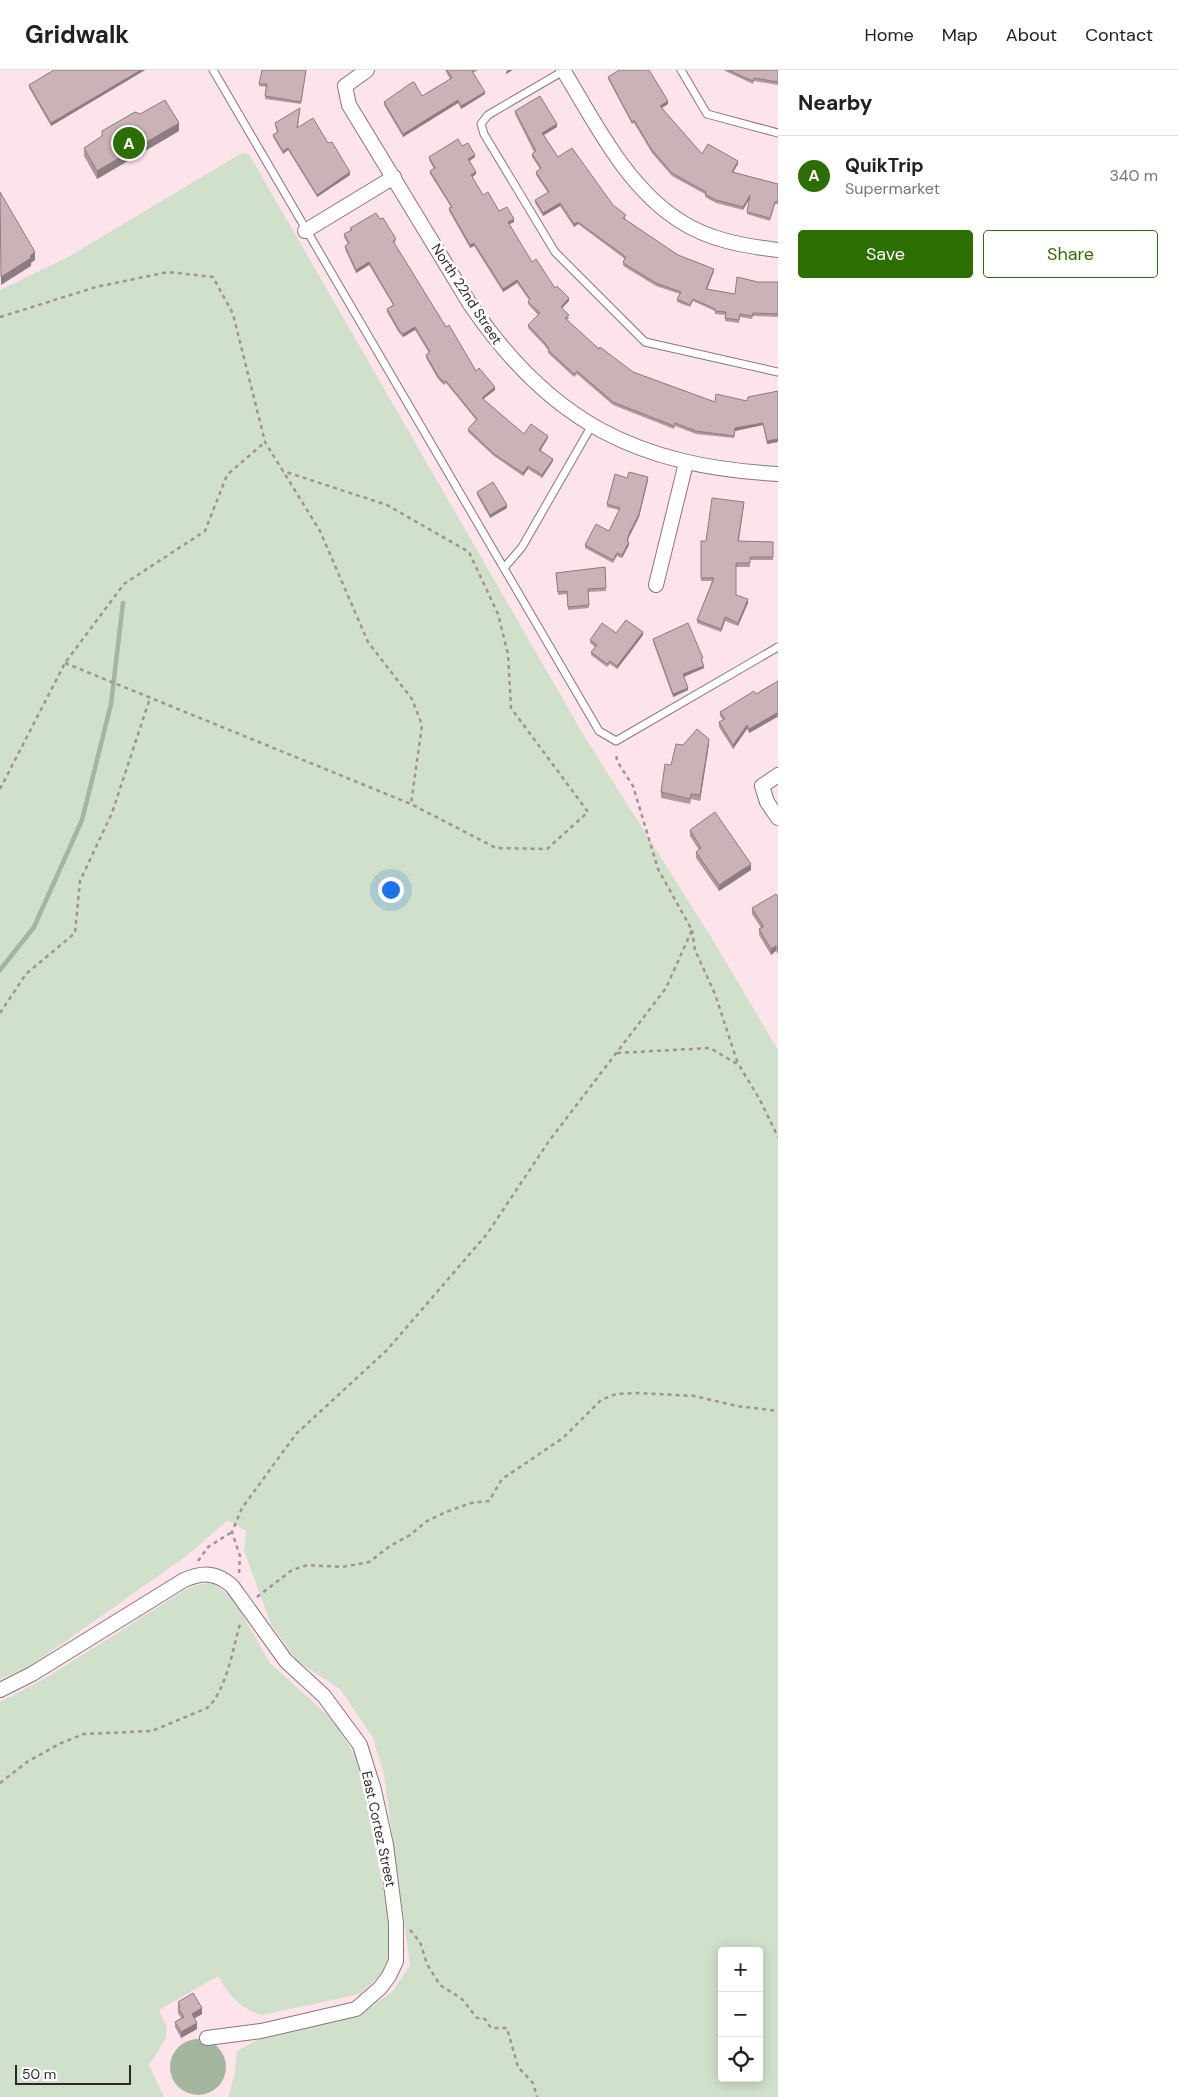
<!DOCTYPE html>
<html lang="en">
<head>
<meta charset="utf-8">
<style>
	body { margin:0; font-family:"DM Sans",sans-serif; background:#f2f2f2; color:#202124 }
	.controls { position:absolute; right:15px; bottom:15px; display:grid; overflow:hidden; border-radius:5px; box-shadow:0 2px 12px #0003 }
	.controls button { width:45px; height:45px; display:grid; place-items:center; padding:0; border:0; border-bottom:1px solid #e0e0e0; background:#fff; color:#202124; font:25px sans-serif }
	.scale { position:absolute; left:15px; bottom:12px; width:116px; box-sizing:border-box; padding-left:5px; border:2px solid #2f2628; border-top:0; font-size:14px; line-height:18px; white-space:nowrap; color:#2f2628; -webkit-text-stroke:4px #fff; paint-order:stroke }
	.you { position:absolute; left:390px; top:819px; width:18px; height:18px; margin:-12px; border:4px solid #fff; border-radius:50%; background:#1a73e8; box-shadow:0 0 0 8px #1a73e833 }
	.badge { display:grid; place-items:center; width:32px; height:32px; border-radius:50%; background:#2d6e03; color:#fff; font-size:16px; font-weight:700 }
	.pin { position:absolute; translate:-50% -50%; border:2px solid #fff; box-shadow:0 1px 5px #0006 }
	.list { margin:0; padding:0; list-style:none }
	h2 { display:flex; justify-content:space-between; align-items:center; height:65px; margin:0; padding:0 20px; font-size:21px }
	h2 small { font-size:16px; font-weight:400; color:#757577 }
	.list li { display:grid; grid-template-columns:32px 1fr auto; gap:15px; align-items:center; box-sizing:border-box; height:80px; padding:0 20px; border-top:1px solid #e0e0e0 }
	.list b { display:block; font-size:19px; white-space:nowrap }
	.list p { margin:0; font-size:16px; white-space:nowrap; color:#757577 }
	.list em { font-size:16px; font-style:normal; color:#757577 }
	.actions { display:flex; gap:10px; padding:15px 20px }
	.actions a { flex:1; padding:11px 0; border:1px solid #2d6e03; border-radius:5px; text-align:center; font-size:18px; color:#2d6e03 }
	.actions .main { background:#2d6e03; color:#fff }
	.icon { flex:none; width:28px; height:28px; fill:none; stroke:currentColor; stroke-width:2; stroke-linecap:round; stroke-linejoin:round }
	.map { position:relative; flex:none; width:778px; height:2027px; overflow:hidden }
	header { display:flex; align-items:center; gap:30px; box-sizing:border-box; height:70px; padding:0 25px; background:#fff; border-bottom:1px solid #e0e0e0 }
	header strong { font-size:24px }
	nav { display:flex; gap:28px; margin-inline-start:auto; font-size:18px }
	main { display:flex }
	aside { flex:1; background:#fff }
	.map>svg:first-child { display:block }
	.green { fill:#d0e0ca; fill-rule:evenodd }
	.water { fill:#a4b69d }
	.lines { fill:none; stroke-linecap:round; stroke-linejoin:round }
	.stream { stroke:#a4b69d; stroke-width:4.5 }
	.lane-casing { stroke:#8b757a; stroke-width:9 }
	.street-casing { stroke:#8b757a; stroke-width:16 }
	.path { stroke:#a39195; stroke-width:2.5; stroke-dasharray:4 4; stroke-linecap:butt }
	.lane { stroke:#fff; stroke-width:7 }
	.street { stroke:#fff; stroke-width:14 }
	.wall { fill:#ae999d }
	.shaded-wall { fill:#8d7d80 }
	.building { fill:#cab2b7; stroke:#8d7d80 }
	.labels { text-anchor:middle; stroke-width:5; stroke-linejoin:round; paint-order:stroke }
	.street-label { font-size:14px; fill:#2f2628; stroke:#fff }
</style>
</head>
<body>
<header>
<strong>Gridwalk</strong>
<nav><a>Home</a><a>Map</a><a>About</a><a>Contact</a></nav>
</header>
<main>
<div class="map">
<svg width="778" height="2027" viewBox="0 0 778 2027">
	<rect width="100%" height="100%" fill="#fde4ea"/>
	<!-- green -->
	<g class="green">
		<path d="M242 83 249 84 583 664 711 867 778 980V2027H228L235 2003 237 1981 265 1966 362 1943 393 1921 410 1895 384 1705 373 1668 340 1619 297 1591 271 1554 244 1481 246 1461 228 1450 185 1487 29 1597 0 1609V220L70 186ZM722 1881H759V2008H722Z"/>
		<path d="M211 1512 233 1528 270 1593 333 1650 359 1692 394 1877 380 1905 360 1924 262 1945C240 1939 229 1925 218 1906L159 1940 167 1958 166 1968 149 1995 164 2027H0V1632L44 1609 190 1517Z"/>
	</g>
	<!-- water -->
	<circle class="water" cx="198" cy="1997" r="28"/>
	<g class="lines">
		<!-- stream -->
		<path class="stream" d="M0 900 34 857 82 750 111 634 123 533"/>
		<defs>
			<g id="lane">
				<path d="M213 0 599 661 616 671 778 577"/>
				<path d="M565 0 488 45 481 54 484 64 555 182 645 272 778 302"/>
				<path d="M681 0 707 44 778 63"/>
				<path d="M504 498 522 477 592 355"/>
			</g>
			<g id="street">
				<path d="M367 0 345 16 349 35 470 234C550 352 637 396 778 404"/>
				<path d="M563 0C595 52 626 117 680 151 709 170 744 176 778 180"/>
				<path d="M305 161 394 107"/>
				<path d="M656 515 686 393"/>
				<path d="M778 705 762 716 767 732 778 748"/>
				<path d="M0 1620 32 1604 184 1510C203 1502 216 1502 232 1516L286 1591 324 1626 360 1675 374 1720 386 1775 396 1853V1891L389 1906 380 1918 356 1939 261 1961 207 1968"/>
			</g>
		</defs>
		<!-- lane casing -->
		<use href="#lane" class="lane-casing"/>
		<!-- street casing -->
		<use href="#street" class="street-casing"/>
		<!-- path -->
		<g class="path">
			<path d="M0 247 96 217 168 202 213 207 233 244 265 372 320 461 368 572 412 629 422 655 411 734"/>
			<path d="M65 593 411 734 496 778 547 779 588 742 511 638 508 584 498 544 469 482 387 435 283 401"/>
			<path d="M0 719 65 593 124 514 205 461 227 405 265 372"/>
			<path d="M692 860 695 880 715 924 738 994"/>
			<path d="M0 943 26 904 75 863 80 811 112 743 150 628"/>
			<path d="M617 983 710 978 739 995 760 1030 778 1067"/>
			<path d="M198 1491 208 1477 232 1462"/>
			<path d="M239 1503 240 1486 232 1462 242 1438 296 1364 387 1280 487 1164 549 1071 666 918 692 860 658 799 633 716 617 691 616 682"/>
			<path d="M257 1527 292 1500 308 1495 342 1497 369 1492 390 1476 410 1465 427 1451 446 1442 471 1433 489 1431 502 1409 563 1368 601 1330 616 1324 639 1323 694 1326 737 1336 778 1341"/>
			<path d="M0 1713 27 1692 59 1674 84 1664 152 1661 207 1638C226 1622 233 1578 240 1554"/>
			<path d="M410 1860 420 1872 427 1894 440 1915 462 1929 477 1948 485 1949 491 1958H507L518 1997 533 2013 537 2027"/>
		</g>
		<!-- lane -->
		<use href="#lane" class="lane"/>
		<!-- street -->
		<use href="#street" class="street"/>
	</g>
	<!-- wall -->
	<g class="wall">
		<path d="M54 0H145L51 56 29 18V15Z"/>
		<path d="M262 0H306L301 34 265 29 266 17 259 16Z"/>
		<path d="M445 0H478L473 3 485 24 461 39 458 33 403 67 384 35V32L422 26 450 9Z"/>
		<path d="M723 0H778V15L754 11 753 14Z"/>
		<path d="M608 7 668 34 662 38 702 84 738 94 733 102 778 114V134H775L770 151 747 144 749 129 743 140 716 133 705 127V124L672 106 652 83 634 53 632 54 608 9Z"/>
		<path d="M300 40 298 58 328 73 350 105 317 127 288 80 283 84 273 67V65L277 62 275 56V53Z"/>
		<path d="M515 41 557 57 544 65 558 87 613 135 626 148 625 149 678 185 714 201 707 219 735 224 758 212H778V247L753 246 752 249 740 247 739 253 725 251V245L715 244V241L693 231 690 237 677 232V229L680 224 656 216 625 197 623 195V192L625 189 578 154 574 157 560 136 543 146 535 133V130L548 123 536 105V102L540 99 532 87V84L534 82 515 44Z"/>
		<path d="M179 61 97 109 84 86V78Z"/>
		<path d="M462 76 475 87 470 91 476 104 472 107 483 125 499 141 514 152 509 154 532 192 555 218 569 231 562 238 569 248 567 250 599 279 633 302 715 332 747 331 778 321V372L767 374 763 355 735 361 734 368 696 364 675 356 674 359 613 335 577 304 574 307 548 283V280L545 276 528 258V255L538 245 528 234V232L529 230 517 213 503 222 474 176 470 178 449 141V138L451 137 430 104V101L434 99 429 90V87Z"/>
		<path d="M380 149 396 172 394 173 446 257 476 301 495 320 483 329 524 364 548 368 541 380 553 391 542 408 528 399 523 406 494 386 468 362V359L476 350 446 313 444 315 438 309 426 288V285L429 283 415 260 403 267 399 263 387 242V239L393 235 369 195 356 203 345 179V176L348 174 344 167V164L350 161V158Z"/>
		<path d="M627 408 648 410 639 447 629 467 628 471 629 475 622 488 617 486 613 493 585 478V475L609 461 619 440 607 437V434Z"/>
		<path d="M477 422 507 438 490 448 477 425Z"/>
		<path d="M744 435 739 471 773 472V490H750V497H736V525L748 533 738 556 725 551 721 562 697 553V550L712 511H701L706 471Z"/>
		<path d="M605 497 606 521 588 522 589 538 568 540 567 524 558 525 556 503Z"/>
		<path d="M616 563 643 565 617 599 610 594 607 597 591 585V582L595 577 590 573V570Z"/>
		<path d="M653 569 703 591 702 592 704 598 684 607 688 620 673 627 653 572Z"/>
		<path d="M778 611V648L777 647 749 663 747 659 733 679 719 657V652L723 650 720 646V642L756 624Z"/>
		<path d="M709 674 700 731 691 729 690 734 661 728V722L671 695 683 675Z"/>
		<path d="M690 760 751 800 719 821 696 788V782L699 780 690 766Z"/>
		<path d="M778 827V884L776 881 771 885 759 865V859L761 858 752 844V838Z"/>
		<path d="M178 1932 202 1944 194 1948 197 1959 181 1968 175 1957V1952L181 1948 178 1943Z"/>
	</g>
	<!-- shaded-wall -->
	<g class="shaded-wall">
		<path d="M141 0H145L51 56V53Z"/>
		<path d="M508 0H513L506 4V2Z"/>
		<path d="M485 22V24L461 39V36Z"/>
		<path d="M458 30V33L403 67V64Z"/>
		<path d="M668 31V34L660 39V36Z"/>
		<path d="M179 53V61L97 109V101Z"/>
		<path d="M557 54V57L542 66V63Z"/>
		<path d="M288 78V80L283 84V81Z"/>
		<path d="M475 85V87L468 91V89Z"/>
		<path d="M738 91V94L732 104V102Z"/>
		<path d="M350 102V105L317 127V125Z"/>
		<path d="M476 102V104L471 108V105Z"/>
		<path d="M750 125V128L743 140V137Z"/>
		<path d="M560 133V136L543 146V143Z"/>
		<path d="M514 149V152L508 155V152Z"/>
		<path d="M578 152V154L574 157V154Z"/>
		<path d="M474 173V176L470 178V175Z"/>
		<path d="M35 182V190L31 193V196L1 215V207Z"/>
		<path d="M369 192V195L356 203V200Z"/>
		<path d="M714 199V201L706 222V219Z"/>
		<path d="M517 210V213L503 222V219Z"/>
		<path d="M569 228V231L561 239V237Z"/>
		<path d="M415 257V260L403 267V264Z"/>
		<path d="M495 317V320L482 330V328Z"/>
		<path d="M763 353V355L735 361 734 368 735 358Z"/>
		<path d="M548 366V368L539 382V380Z"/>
		<path d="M778 369V372L767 374V371Z"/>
		<path d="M553 389V391L542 408V405Z"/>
		<path d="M528 396V399L523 406V403Z"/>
		<path d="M648 407V410L639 447 629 467 627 474 629 464Z"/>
		<path d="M507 435V438L490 448V445Z"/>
		<path d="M629 472V475L622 488V485Z"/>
		<path d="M748 529V533L738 556V553Z"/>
		<path d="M725 547V551L721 562V559Z"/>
		<path d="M643 562V565L617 599V596Z"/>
		<path d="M704 596V598L683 607V604Z"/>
		<path d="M688 618V620L673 627V624Z"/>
		<path d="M777 643V647L749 663V659Z"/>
		<path d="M747 655V659L733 679V675Z"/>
		<path d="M709 669V674L700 731V725Z"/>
		<path d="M751 794V800L719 821V815Z"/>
		<path d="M776 876V881L771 885V879Z"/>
		<path d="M202 1938V1944L192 1950V1944Z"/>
		<path d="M197 1953V1959L181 1968V1962Z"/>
	</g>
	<!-- building -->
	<g class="building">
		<path d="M54 0H141L51 53 29 15Z"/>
		<path d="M262 0H306L301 32 265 26 267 14H259Z"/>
		<path d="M447 0H473L472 1 485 22 461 36 458 30 403 64 384 32 411 13 414 12 422 26 452 8Z"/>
		<path d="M619 0H649L668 31 660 36 702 84 708 74 738 91 732 102 778 114V131L775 132 770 148 747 142 750 125 743 137 716 130 705 124 706 122 672 103 652 80 634 50 632 52 608 7Z"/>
		<path d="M728 0H778V12L754 8 753 11Z"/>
		<path d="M540 26 557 54 542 63 558 87 572 78 613 135 626 145 623 148 678 185 714 199 706 219 735 224 737 207 758 212H778V244L753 243 752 246 740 244 739 250 725 248 726 242 715 241V239L693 229 690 235 677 229 681 222 656 213 625 194 623 192 626 187 578 152 574 154 560 133 543 143 535 130 549 122 536 102 541 98 532 84 536 81 515 41Z"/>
		<path d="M165 30 179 53 97 101 84 78 102 66V61L135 42 140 44Z"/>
		<path d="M300 38 297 58 313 48 328 73 332 72 350 102 317 125 288 78 283 81 273 65 278 62 275 53Z"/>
		<path d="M458 69 462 76 468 73 475 85 468 89 476 102 471 105 483 125 488 122 499 141 507 137 514 149 508 152 532 192 536 189 555 218 557 216 569 228 561 237 569 245 565 248 599 279 600 277 633 302 715 332 716 324 747 331 748 327 778 321V369L767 371 763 353 735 358 734 366 696 361 675 353 674 356 613 332 577 301 574 304 548 280 549 279 545 273 528 255 540 243 528 232 530 229 517 210 503 219 474 173 470 175 449 138 452 137 430 101 435 98 429 87Z"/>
		<path d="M0 122 35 182 30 186 31 188 1 207Z"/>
		<path d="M376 143 380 149 383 148 396 169 393 171 446 257 449 255 476 301 479 298 495 317 482 328 524 364 531 354 548 366 539 380 553 389 542 405 528 396 523 403 494 384 468 359 477 349 446 311 444 312 438 306 426 285 430 282 415 257 403 264 399 260 387 239 394 235 369 192 356 200 345 176 349 173 344 164 352 160 350 158Z"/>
		<path d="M629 402 648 407 639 444 629 464 627 471 629 472 622 485 617 483 613 490 585 475 596 454 609 461 620 438 607 434 615 404 627 408Z"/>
		<path d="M493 412 507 435 490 445 477 422Z"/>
		<path d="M712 428 744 432 738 471 773 472V487H750V493H736V525L748 529 738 553 725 547 721 559 697 550 714 508H701V471H706Z"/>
		<path d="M605 497 606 518 588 519 589 535 568 537 567 521 558 522 556 503Z"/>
		<path d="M626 550 643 562 617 596 610 591 607 594 591 582 597 575 590 570 602 553 616 563Z"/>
		<path d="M688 553 703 588 701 589 704 596 683 604 688 618 673 624 653 569Z"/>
		<path d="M778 611V644L777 643 749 659 747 655 733 675 719 652 725 649 720 642 754 621 756 624Z"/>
		<path d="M697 659 709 669 700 725 691 724 690 729 661 722 665 694 671 695 676 674 683 675Z"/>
		<path d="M715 742 751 794 719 815 696 782 701 778 690 760Z"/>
		<path d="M776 824 778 827V878L776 876 771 879 759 859 763 857 762 854 752 838Z"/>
		<path d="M193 1923 202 1938 192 1944 197 1953 181 1962 175 1952 184 1947 178 1938 180 1937 178 1932Z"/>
	</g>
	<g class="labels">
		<!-- street labels -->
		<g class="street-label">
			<text transform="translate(467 224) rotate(57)" y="5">North 22nd Street</text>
			<text transform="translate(379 1759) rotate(78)" y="5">East Cortez Street</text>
		</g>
	</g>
</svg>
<div class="controls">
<button>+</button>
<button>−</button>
<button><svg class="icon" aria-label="locate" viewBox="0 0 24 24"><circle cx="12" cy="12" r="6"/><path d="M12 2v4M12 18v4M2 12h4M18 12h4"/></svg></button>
</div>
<div class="scale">50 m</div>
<div class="you"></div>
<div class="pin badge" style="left:129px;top:73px">A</div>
</div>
<aside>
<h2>Nearby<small></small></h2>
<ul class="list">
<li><span class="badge">A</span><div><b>QuikTrip</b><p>Supermarket</p></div><em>340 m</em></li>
</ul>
<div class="actions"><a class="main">Save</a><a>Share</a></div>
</aside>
</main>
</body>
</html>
